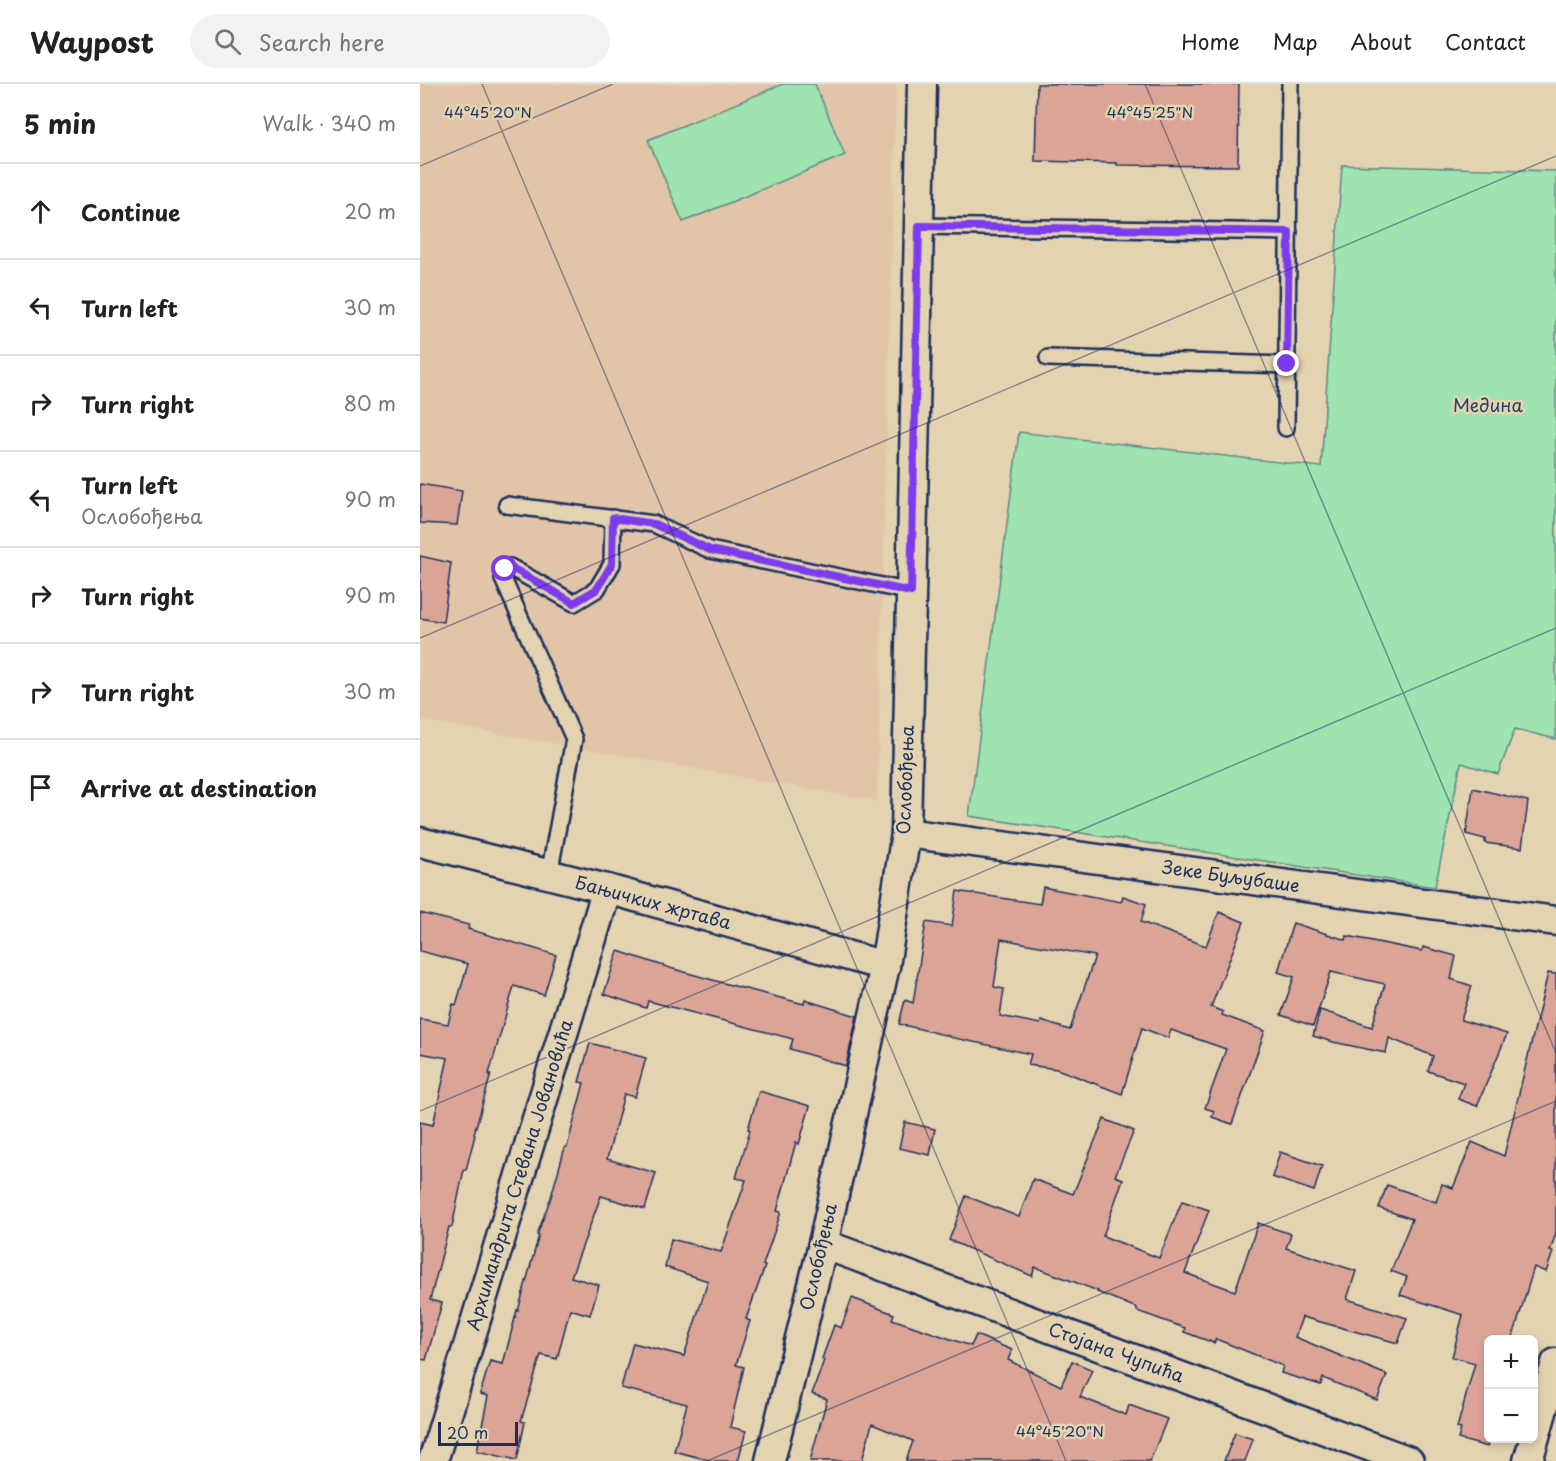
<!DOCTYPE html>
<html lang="en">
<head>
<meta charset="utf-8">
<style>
	body { margin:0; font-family:"Playpen Sans",sans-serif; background:#f2f2f2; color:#222 }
	.controls { position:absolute; right:18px; bottom:18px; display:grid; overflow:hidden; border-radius:9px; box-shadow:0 3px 9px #0003 }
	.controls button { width:54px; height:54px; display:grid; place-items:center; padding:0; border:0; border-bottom:2px solid #e0e0e0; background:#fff; color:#222; font:30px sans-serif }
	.scale { position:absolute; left:18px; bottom:15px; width:80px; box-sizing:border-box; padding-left:6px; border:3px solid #1b2f5e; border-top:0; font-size:16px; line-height:21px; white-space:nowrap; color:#1b2f5e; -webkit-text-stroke:4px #e4d3b0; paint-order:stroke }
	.stop { position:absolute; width:18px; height:18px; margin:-14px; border:4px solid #7c3aed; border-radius:50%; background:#fff }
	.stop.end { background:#7c3aed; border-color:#fff; box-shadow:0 2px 6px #0008 }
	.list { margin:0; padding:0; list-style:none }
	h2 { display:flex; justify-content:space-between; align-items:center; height:78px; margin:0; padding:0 24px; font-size:26px }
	h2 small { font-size:20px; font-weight:400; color:#767676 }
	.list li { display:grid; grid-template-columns:39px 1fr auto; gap:18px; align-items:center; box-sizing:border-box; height:96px; padding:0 24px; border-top:2px solid #e0e0e0 }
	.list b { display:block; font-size:22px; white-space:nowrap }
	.list p { margin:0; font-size:20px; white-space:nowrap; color:#767676 }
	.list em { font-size:20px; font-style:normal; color:#767676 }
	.icon { flex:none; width:33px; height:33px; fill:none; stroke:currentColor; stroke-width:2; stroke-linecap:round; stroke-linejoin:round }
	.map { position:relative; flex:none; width:1136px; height:1377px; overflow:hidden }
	header { display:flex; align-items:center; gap:36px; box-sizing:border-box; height:84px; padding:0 30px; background:#fff; border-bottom:2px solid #e0e0e0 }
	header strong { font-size:28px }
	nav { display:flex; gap:33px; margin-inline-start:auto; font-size:21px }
	.search { width:420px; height:54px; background:#f2f2f2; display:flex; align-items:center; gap:15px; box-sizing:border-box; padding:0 21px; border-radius:33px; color:#767676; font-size:22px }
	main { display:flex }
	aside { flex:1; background:#fff }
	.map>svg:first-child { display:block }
	.built { fill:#e2c5a8 }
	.green { fill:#9ee3b0; stroke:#5c8987; stroke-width:1.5 }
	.building { fill:#dca497; stroke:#1b2f5e; stroke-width:1.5; fill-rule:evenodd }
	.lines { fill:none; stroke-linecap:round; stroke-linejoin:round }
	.lane-casing { stroke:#1b2f5e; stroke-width:20 }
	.street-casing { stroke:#1b2f5e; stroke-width:33 }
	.lane { stroke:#e4d3b0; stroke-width:15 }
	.street { stroke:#e4d3b0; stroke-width:28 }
	.route { stroke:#7c3aed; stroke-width:8 }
	.ticks { fill:none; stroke:#1b2f5e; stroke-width:1.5; stroke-opacity:0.45 }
	.labels { text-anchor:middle; stroke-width:5; stroke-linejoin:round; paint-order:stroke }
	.park-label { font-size:18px; fill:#284166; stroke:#e4d3b0 }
	.street-label { font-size:18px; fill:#1b2f5e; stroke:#e4d3b0 }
	.ticks-label { font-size:15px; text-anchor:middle; fill:#1b2f5e; stroke:#e4d3b0; stroke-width:5; stroke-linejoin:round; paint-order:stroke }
</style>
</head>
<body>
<header>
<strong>Waypost</strong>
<div class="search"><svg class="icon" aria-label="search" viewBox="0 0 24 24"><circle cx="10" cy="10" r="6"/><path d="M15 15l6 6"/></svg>Search here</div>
<nav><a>Home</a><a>Map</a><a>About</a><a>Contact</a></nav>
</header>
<main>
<aside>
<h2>5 min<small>Walk · 340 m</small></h2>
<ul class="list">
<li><svg class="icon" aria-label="ahead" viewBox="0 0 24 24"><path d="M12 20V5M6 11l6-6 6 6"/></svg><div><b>Continue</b></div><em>20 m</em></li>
<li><svg class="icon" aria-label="left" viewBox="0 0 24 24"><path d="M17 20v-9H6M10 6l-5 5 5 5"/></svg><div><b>Turn left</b></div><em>30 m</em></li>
<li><svg class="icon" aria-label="right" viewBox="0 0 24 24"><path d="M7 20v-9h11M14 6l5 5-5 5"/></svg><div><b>Turn right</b></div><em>80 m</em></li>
<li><svg class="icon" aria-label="left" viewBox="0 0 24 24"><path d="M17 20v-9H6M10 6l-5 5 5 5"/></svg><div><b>Turn left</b><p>Ослобођења</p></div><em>90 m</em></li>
<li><svg class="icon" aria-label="right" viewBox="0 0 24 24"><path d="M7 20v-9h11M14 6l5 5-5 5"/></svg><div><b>Turn right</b></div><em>90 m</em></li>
<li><svg class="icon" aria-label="right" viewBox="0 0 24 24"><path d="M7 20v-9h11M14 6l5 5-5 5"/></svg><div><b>Turn right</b></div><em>30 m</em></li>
<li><svg class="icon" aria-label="arrive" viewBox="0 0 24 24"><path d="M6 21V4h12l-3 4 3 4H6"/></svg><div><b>Arrive at destination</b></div></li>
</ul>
</aside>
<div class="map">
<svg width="1136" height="1377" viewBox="0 0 1136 1377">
	<rect width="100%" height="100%" fill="#e4d3b0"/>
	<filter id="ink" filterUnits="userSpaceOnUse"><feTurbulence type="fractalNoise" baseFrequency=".0167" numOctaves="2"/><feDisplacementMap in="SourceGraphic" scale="12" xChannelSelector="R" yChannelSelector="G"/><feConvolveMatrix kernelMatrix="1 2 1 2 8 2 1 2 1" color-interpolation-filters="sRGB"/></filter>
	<g filter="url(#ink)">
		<!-- built -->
		<path class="built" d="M0 0H476L457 717 0 636Z"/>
		<!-- green -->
		<g class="green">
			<path d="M363 0H395L425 71 263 138 228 56Z"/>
			<path d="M922 81 1136 87V655L1095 645 1078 690 1041 679 1015 803 549 732 599 348 901 383Z"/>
		</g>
		<!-- building -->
		<g class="building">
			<path d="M617 0H819L818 82 697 81V79L615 77Z"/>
			<path d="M0 400 42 407 37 441 0 439Z"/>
			<path d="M0 472 31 479 23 538 0 534Z"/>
			<path d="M1053 704 1108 717 1102 764 1065 759V755L1046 750Z"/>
			<path d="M623 803 701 818 703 812 726 820 721 838 786 862 799 828 824 838 791 923 803 928 802 931 845 947 812 1040 792 1033 794 1027 785 1024 806 965 751 946 748 954 722 944 702 1010 637 985 608 981 611 970 529 953V952L479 940 485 916 493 919 506 838 532 842 537 807 620 820ZM581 855 675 872 650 946 621 937 620 940 580 932 584 905 574 903Z"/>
			<path d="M0 829 49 841 48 845 136 871 124 911 94 902 69 990H71L54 1050 55 1051 46 1086 44 1085 32 1143H29L10 1216 22 1219 6 1276 0 1275V1038L13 1041 28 974 0 969V935L28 940 33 920 36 921 48 880 0 867Z"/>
			<path d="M873 839 926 856 927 852 1002 867 1003 863 1036 872 1031 895 1052 902 1041 936 1087 950 1057 1022 1038 1015 1044 999 1008 987 1013 972 969 954 966 969 913 958 893 952 900 926 952 943 965 900 911 888 893 942 861 931 874 893 858 888Z"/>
			<path d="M198 867 250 884 307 900 384 920 385 916 437 932 426 982 370 965 373 955 228 917 226 924 184 910Z"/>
			<path d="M1128 889 1136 890V1149L1130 1167 1133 1168 1126 1188 1114 1183 1092 1256H1068V1363L1038 1355 1041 1345 1037 1344 1055 1279 1032 1273 1043 1231 980 1211 987 1193 971 1187 992 1135 959 1124 967 1101 1016 1118 1022 1100 1033 1104 1052 1058 1084 1072Z"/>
			<path d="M170 959 226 974 215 1013 204 1010 187 1075 236 1089 225 1125 181 1112 151 1193 179 1201 170 1231 150 1225 137 1275 121 1271 101 1337 105 1338 97 1376 57 1367 68 1312 60 1310 70 1277 83 1280 97 1226 98 1227 119 1151H117L131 1113 145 1063H147L164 999 159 998Z"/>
			<path d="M339 1007 390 1022 379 1060 376 1058 357 1127 361 1128 343 1181 345 1182 326 1235 330 1237 316 1281 324 1283 310 1343 326 1347 318 1377H292L254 1367 267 1320 201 1304 213 1259 264 1272 288 1197 245 1183 251 1155 301 1168 326 1096 316 1094 330 1046 328 1045Z"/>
			<path d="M684 1035 714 1047 695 1092 703 1095 683 1152 739 1174 762 1117 789 1126 765 1189 815 1207 838 1139 871 1150 866 1164 936 1187 927 1215 987 1234 978 1259 882 1233 875 1253 967 1291 957 1316 903 1294 901 1301 861 1289 863 1282 796 1255 794 1259 764 1248 765 1244 717 1227V1224L677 1208 678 1207 615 1183 612 1192 529 1156 546 1112 599 1133 613 1095 653 1110Z"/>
			<path d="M485 1038 515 1045 510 1071 479 1064Z"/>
			<path d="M860 1068 902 1082 894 1107 852 1093Z"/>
			<path d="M432 1214 474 1230 472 1235 551 1262 556 1251 592 1266 588 1276 641 1302 652 1277 672 1286 660 1313 706 1331 709 1321 747 1335 730 1377H486L493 1357 452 1340 442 1377H390L407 1315 392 1310 404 1276 402 1275 414 1241 421 1244Z"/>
			<path d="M815 1349 833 1355 825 1377H804Z"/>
		</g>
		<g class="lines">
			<defs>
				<g id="lane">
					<path d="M499 142 869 148"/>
					<path d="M628 274 867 281"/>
					<path d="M866 344 870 0"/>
					<path d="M87 421 234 440 290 466 491 508"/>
					<path d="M129 791 154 655 83 495 85 485 90 483 154 519 177 505 192 480 193 434"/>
				</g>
				<g id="street">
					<path d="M486 749 1136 837"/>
					<path d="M0 758 187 805 465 882"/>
					<path d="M403 1160 989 1377"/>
					<path d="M13 1377 187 805"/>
					<path d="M350 1377 403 1160 465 882 486 749 502 0"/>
					<path d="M1108 1377 1136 1279"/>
				</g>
			</defs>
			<!-- lane casing -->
			<use href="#lane" class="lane-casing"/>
			<!-- street casing -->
			<use href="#street" class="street-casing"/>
			<!-- lane -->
			<use href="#lane" class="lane"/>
			<!-- street -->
			<use href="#street" class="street"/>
		</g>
	</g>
	<g class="lines" filter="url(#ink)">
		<!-- route -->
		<path class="route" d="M85 485 90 483 154 519 177 505 192 480 193 434 234 440 290 466 491 508 499 142 869 148 867 280"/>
	</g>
	<!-- ticks -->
	<path class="ticks" d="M62 0 646 1377M725 0 1136 969M0 82 193 0M0 554 1136 72M0 1027 1136 544M287 1377 1136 1017"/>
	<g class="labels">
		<!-- park labels -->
		<g class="park-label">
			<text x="1068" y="328">Медина</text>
		</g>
		<!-- street labels -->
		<g class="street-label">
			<text transform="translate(486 696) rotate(-88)" y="6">Ослобођења</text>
			<text transform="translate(811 793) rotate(8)" y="6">Зеке Буљубаше</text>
			<text transform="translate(233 819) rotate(15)" y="6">Бањичких жртава</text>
			<text transform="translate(100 1091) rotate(-73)" y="6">Архимандрита Стевана Јовановића</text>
			<text transform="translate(399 1173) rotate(-77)" y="6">Ослобођења</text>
			<text transform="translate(696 1269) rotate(20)" y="6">Стојана Чупића</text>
		</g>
	</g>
	<g class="ticks-label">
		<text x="68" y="34">44°45'20"N</text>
		<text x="730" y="34">44°45'25"N</text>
		<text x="640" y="1353">44°45'20"N</text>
	</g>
</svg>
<div class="controls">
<button>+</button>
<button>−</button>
</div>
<div class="scale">20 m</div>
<div class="stop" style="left:85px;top:485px"></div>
<div class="stop end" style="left:867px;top:280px"></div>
</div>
</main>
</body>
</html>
